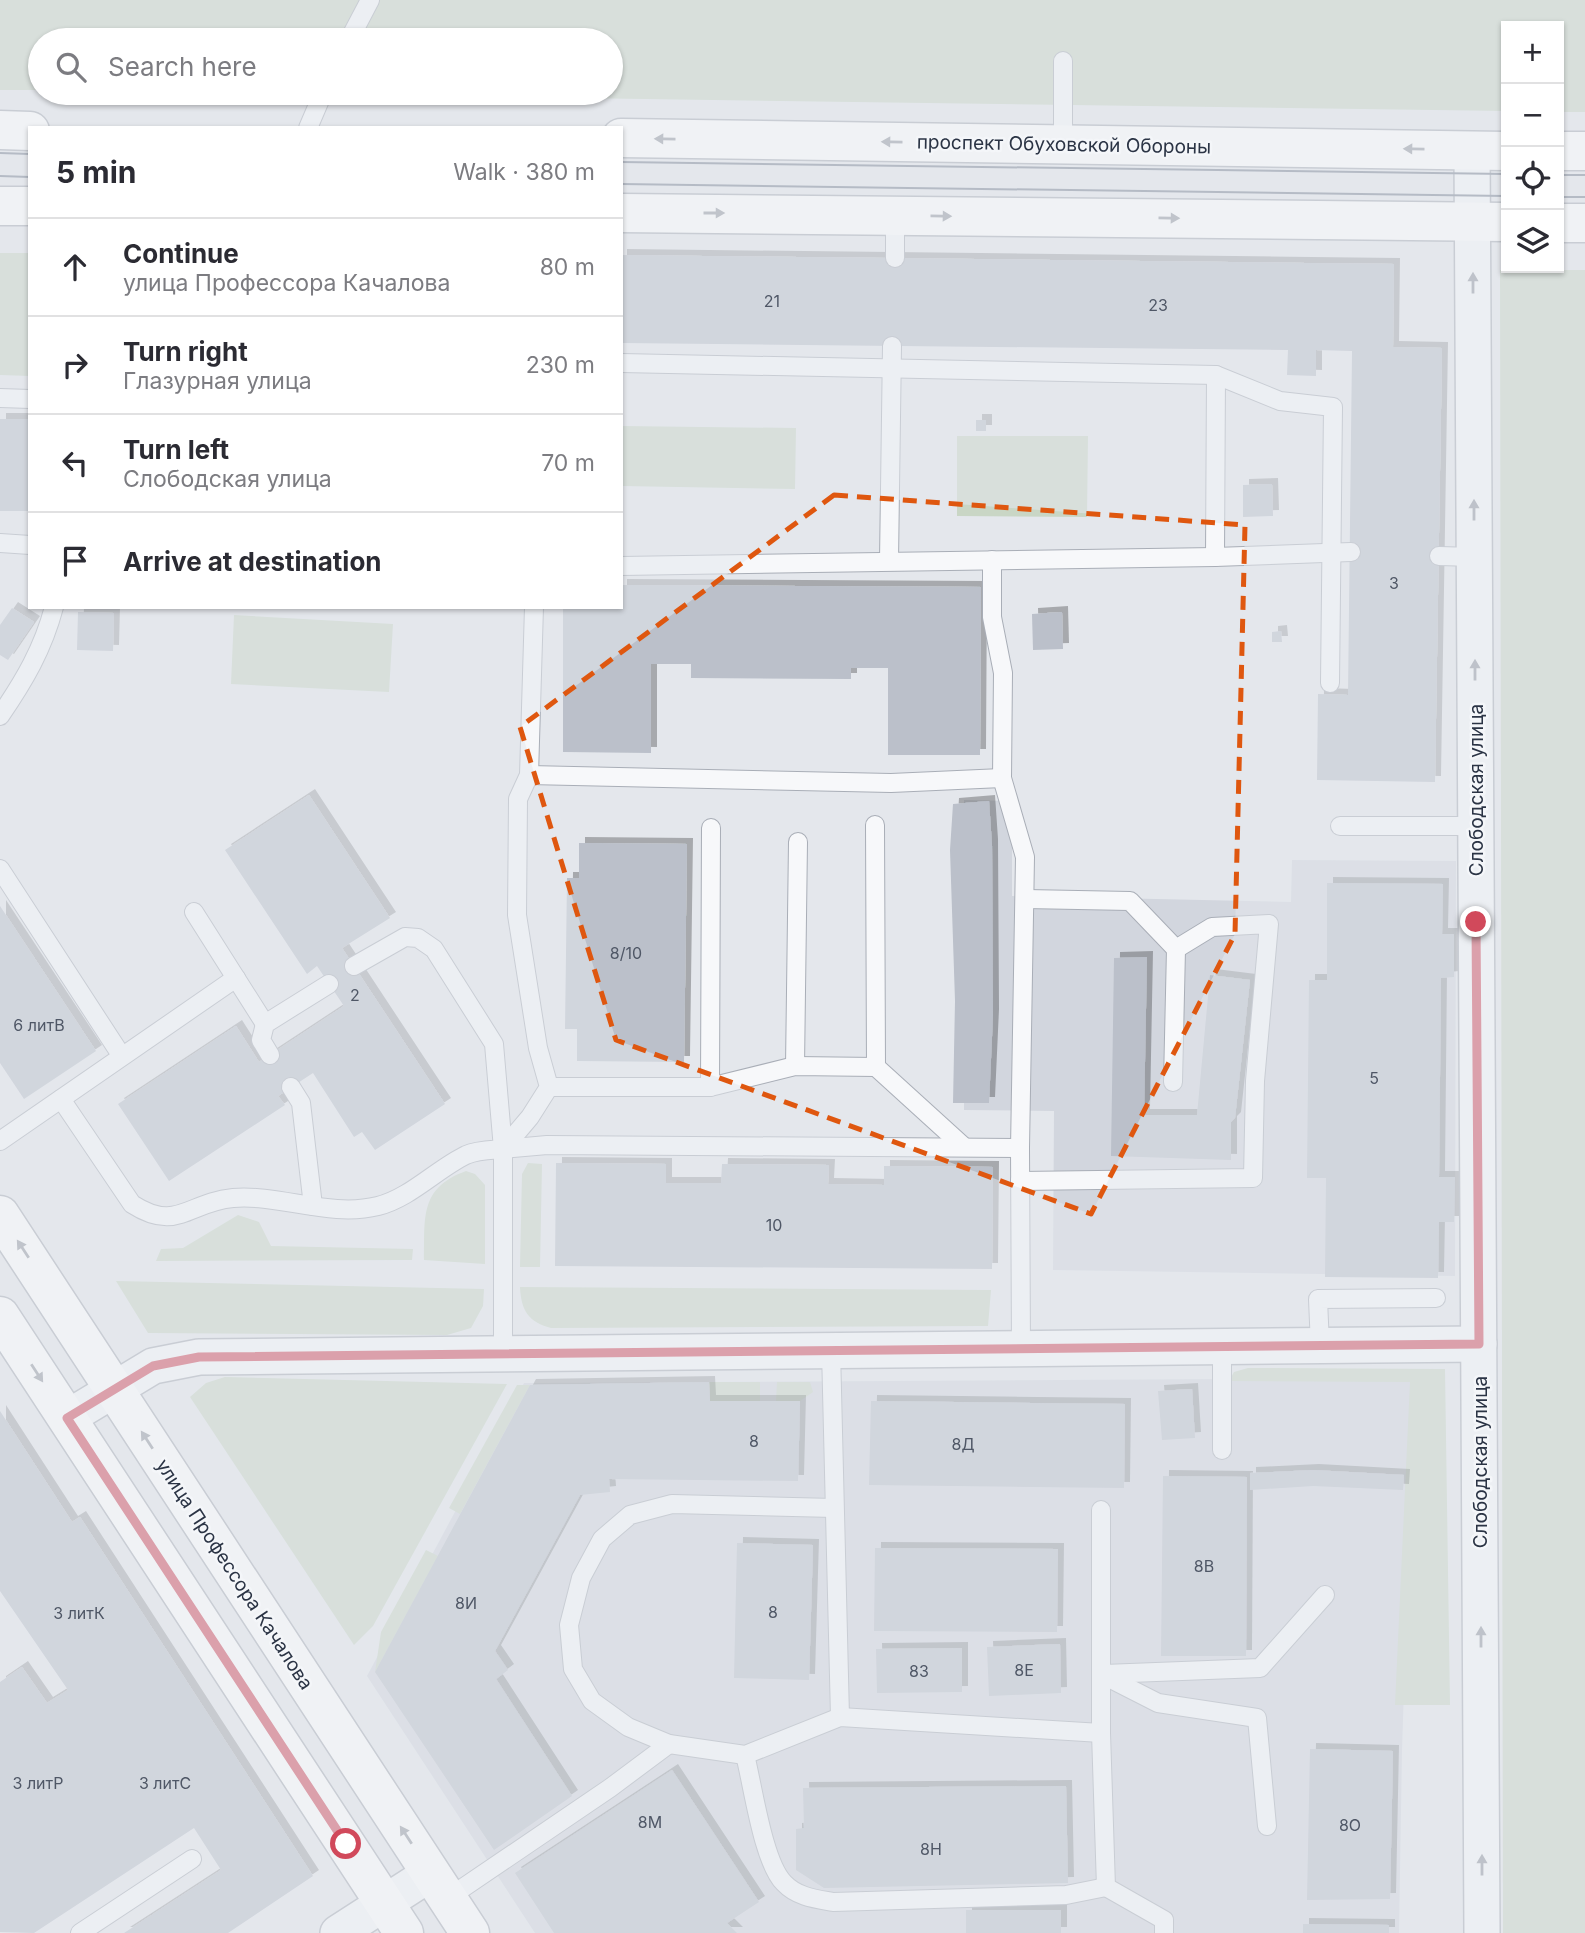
<!DOCTYPE html>
<html lang="en">
<head>
<meta charset="utf-8">
<style>
	body { margin:0; font-family:Inter,sans-serif; background:#f2f2f3; color:#2b2b33 }
	.controls { position:absolute; right:21px; top:21px; display:grid; overflow:hidden; border-radius:0px; box-shadow:0 2px 5px #0004 }
	.controls button { width:63px; height:63px; display:grid; place-items:center; padding:0; border:0; border-bottom:2px solid #e1e1e2; background:#fff; color:#2b2b33; font:35px sans-serif }
	.stop { position:absolute; width:21px; height:21px; margin:-16px; border:5px solid #d1495b; border-radius:50%; background:#fff }
	.stop.end { background:#d1495b; border-color:#fff; box-shadow:0 2px 7px #0008 }
	.list { margin:0; padding:0; list-style:none }
	h2 { display:flex; justify-content:space-between; align-items:center; height:91px; margin:0; padding:0 28px; font-size:30px }
	h2 small { font-size:23px; font-weight:400; color:#7c7c81 }
	.list li { display:grid; grid-template-columns:46px 1fr auto; gap:21px; align-items:center; box-sizing:border-box; height:98px; padding:0 28px; border-top:2px solid #e1e1e2 }
	.list b { display:block; font-size:26px; white-space:nowrap }
	.list p { margin:0; font-size:23px; white-space:nowrap; color:#7c7c81 }
	.list em { font-size:23px; font-style:normal; color:#7c7c81 }
	.icon { flex:none; width:38px; height:38px; fill:none; stroke:currentColor; stroke-width:2; stroke-linecap:round; stroke-linejoin:round }
	.map { position:relative; flex:none; width:1585px; height:1933px; overflow:hidden }
	.search { position:absolute; background:#fff; box-shadow:0 2px 5px #0004; left:28px; top:28px; width:595px; height:77px; display:flex; align-items:center; gap:18px; box-sizing:border-box; padding:0 24px; border-radius:38px; color:#7c7c81; font-size:26px }
	.panel { position:absolute; background:#fff; box-shadow:0 2px 5px #0004; left:28px; top:126px; width:595px; height:483px; border-radius:0px }
	.map>svg:first-child { display:block }
	.built { fill:#d2d6de }
	.green { fill:#c9d6c5 }
	.building { fill:#bbc0ca; filter:url(#shadow) }
	.lines { fill:none; stroke-linecap:round; stroke-linejoin:round }
	.service-casing { stroke:#a9aeb7; stroke-width:20 }
	.minor-casing { stroke:#a9aeb7; stroke-width:38 }
	.secondary-casing { stroke:#a9aeb7; stroke-width:41 }
	.service { stroke:#f7f8fa; stroke-width:18 }
	.minor { stroke:#f7f8fa; stroke-width:35 }
	.secondary { stroke:#fff; stroke-width:38 }
	.tram { stroke:#7d8696; stroke-width:2 }
	.oneway { fill:#959aa2 }
	.oneway2 { fill:#9196a0 }
	.route { stroke:#d1495b; stroke-width:9 }
	.marked { fill:none; stroke:#df570f; stroke-width:5; stroke-dasharray:14 9; stroke-linejoin:round }
	.labels { text-anchor:middle; stroke-width:5; stroke-linejoin:round; paint-order:stroke }
	.number-label { font-size:16px; fill:#4f5766 }
	.street-label { font-size:19px; fill:#2b3445; stroke:#f4f6f9 }
</style>
</head>
<body>
<div class="map">
<svg width="1585" height="1933" viewBox="0 0 1585 1933">
	<defs>
		<filter id="shadow"><feDropShadow dx="6" dy="-6" stdDeviation="0" flood-color="#0004"/></filter>
	</defs>
	<rect width="100%" height="100%" fill="#e4e7ec"/>
	<!-- built -->
	<g class="built">
		<path d="M964 800 1012 801V896L1291 902 1292 860 1456 861 1455 1276 1053 1270 1054 1111 964 1110Z"/>
		<path d="M1414 1378 1402 1751 1399 1933H535L367 1676 524 1383Z"/>
	</g>
	<!-- green -->
	<g class="green">
		<path d="M0 0H1585V112H1559V26H1506V111L215 93H611V40H40V90H0Z"/>
		<path d="M0 253H30V376L0 375Z"/>
		<path d="M1500 270H1585V1933H1503Z"/>
		<path d="M621 426 796 428 795 489 621 486Z"/>
		<path d="M957 436H1088L1087 517 957 516Z"/>
		<path d="M234 615 393 624 389 692 231 684Z"/>
		<path d="M528 1163 542 1164 540 1267H520L522 1174Z"/>
		<path d="M466 1171 475 1174 485 1185V1264L424 1260C425 1218 419 1188 466 1171Z"/>
		<path d="M238 1215 259 1222 271 1246 413 1249 412 1260 156 1261 161 1249 183 1248Z"/>
		<path d="M116 1281 484 1289 483 1306 471 1328 447 1335 148 1333Z"/>
		<path d="M520 1287 991 1290 988 1326 551 1328C528 1322 521 1310 520 1287Z"/>
		<path d="M1248 1368 1445 1369 1450 1705H1395L1410 1382 1229 1381 1234 1372Z"/>
		<path d="M225 1377 507 1384 373 1626 354 1645 190 1397 206 1383Z"/>
		<path d="M709 1382H760V1401H710Z"/>
		<path d="M777 1382H810L813 1392 800 1401H776Z"/>
		<path d="M517 1385H530L460 1514 449 1508Z"/>
		<path d="M426 1550 438 1556 375 1672 381 1632Z"/>
	</g>
	<!-- building -->
	<g class="building">
		<path d="M621 255 1394 264 1393 347 1442 348 1435 782 1317 780 1318 694 1348 695 1352 351 1316 350V376L1287 375 1288 350 621 343Z"/>
		<rect x="0" y="419" width="30" height="92"/>
		<rect x="976" y="420" width="10" height="11"/>
		<path d="M1272 484 1273 516 1243 517V485Z"/>
		<path d="M621 585 981 587 980 755H888V668H851V679L691 678V664H651V753L563 752V607H621Z"/>
		<path d="M12 608 34 622 8 660 0 655V625Z"/>
		<path d="M78 612 114 613 113 651 77 650Z"/>
		<path d="M1062 612 1063 649 1033 650 1032 614Z"/>
		<path d="M1281 631 1282 642H1272V632Z"/>
		<path d="M309 795 390 918 342 948 445 1104 375 1150 362 1132 354 1137 313 1073 278 1096 285 1105 169 1181 118 1104 236 1026 259 1062 344 1006 317 966 307 974 225 850Z"/>
		<path d="M989 801 992 845 993 1015 989 1103H953L955 1001 950 850 953 804Z"/>
		<path d="M579 843 687 844 684 1062 577 1061V1029H565L567 878H579Z"/>
		<path d="M1327 883 1443 884 1442 934H1454V977L1441 978 1439 1177H1455L1454 1222H1439L1438 1278 1325 1277 1326 1178H1307L1309 980H1327Z"/>
		<path d="M0 906 96 1051 24 1099 0 1063Z"/>
		<path d="M1147 957 1144 1115H1197L1210 975 1250 980 1235 1118 1231 1122V1160L1111 1156 1114 958Z"/>
		<path d="M556 1163 666 1164V1183H721L722 1164 829 1165 828 1184 884 1185V1166L993 1167 992 1269 555 1266Z"/>
		<path d="M709 1382 710 1401H800L798 1481 609 1479 610 1492 580 1495 495 1651 508 1670 496 1679 572 1796 494 1850 375 1672 530 1385Z"/>
		<path d="M1192 1389 1195 1438 1162 1440 1158 1391Z"/>
		<path d="M871 1401 1125 1404 1124 1488 869 1485Z"/>
		<path d="M0 1411 72 1522 80 1517 313 1876 228 1933H124L221 1870 194 1828 34 1933 0 1932V1682L22 1667 47 1703 68 1690 0 1591Z"/>
		<path d="M1313 1470 1404 1475 1403 1490 1313 1486 1250 1490V1473Z"/>
		<path d="M1163 1476 1247 1477 1246 1656H1161Z"/>
		<path d="M737 1543 813 1545 809 1680 734 1678Z"/>
		<path d="M875 1548 1058 1549 1057 1632 874 1631Z"/>
		<path d="M1060 1644 1061 1693 989 1696 987 1647Z"/>
		<path d="M962 1648V1692L877 1693 876 1649Z"/>
		<path d="M1310 1749 1393 1751 1390 1899 1307 1900Z"/>
		<path d="M672 1770 759 1902 727 1923 737 1933H554L515 1873Z"/>
		<path d="M1066 1786 1068 1883 824 1888 796 1870V1829L804 1828 803 1788Z"/>
		<rect x="966" y="1910" width="95" height="23"/>
		<path d="M1303 1924 1389 1925V1933H1303Z"/>
	</g>
	<g class="lines">
		<defs>
			<g id="service">
				<path d="M349 40 370 0"/>
				<path d="M1063 61V144"/>
				<path d="M308 128 323 93"/>
				<path d="M895 215V258"/>
				<path d="M621 363 1216 375 1280 401 1333 407 1330 683"/>
				<path d="M0 398 30 399"/>
				<path d="M0 543 30 545"/>
				<path d="M1439 556 1474 557"/>
				<path d="M1215 557 1216 375"/>
				<path d="M992 560V617L1003 673 1002 778 1025 857 1020 1148 1021 1348"/>
				<path d="M889 561 892 346"/>
				<path d="M621 566 1215 557 1351 552"/>
				<path d="M0 716C24 681 43 649 54 607"/>
				<path d="M529 775 891 783 1002 778"/>
				<path d="M1340 826H1476"/>
				<path d="M0 869 121 1055"/>
				<path d="M194 912 265 1024"/>
				<path d="M270 1055 261 1040 265 1024 329 984"/>
				<path d="M795 1066 798 842"/>
				<path d="M876 1067 964 1147"/>
				<path d="M1173 1082 1176 949"/>
				<path d="M291 1087 301 1103 313 1206"/>
				<path d="M549 1087H710L795 1066 876 1067 875 825"/>
				<path d="M710 1087 711 828"/>
				<path d="M61 1099 132 1204C177 1233 188 1202 233 1198 280 1194 330 1218 378 1206 410 1198 437 1169 466 1155 477 1150 492 1150 503 1149L494 1044 434 949 418 938 405 937 354 966"/>
				<path d="M0 1141 236 978"/>
				<path d="M503 1149 547 1145 1020 1148"/>
				<path d="M1020 1181 1253 1178 1255 1081 1269 924 1212 927 1176 949 1130 901 1026 899"/>
				<path d="M1320 1346 1318 1299 1436 1298"/>
				<path d="M831 1350 840 1717"/>
				<path d="M503 1354V1149L530 1117 549 1087 538 1048 517 915 518 799 529 775 534 607"/>
				<path d="M1222 1450V1346"/>
				<path d="M834 1508 672 1504 630 1515 602 1539 581 1578 569 1625 573 1669 592 1701 628 1727 669 1744 745 1755 840 1717 1101 1733"/>
				<path d="M1101 1510V1733L1106 1887 1164 1920V1933"/>
				<path d="M1101 1674 1158 1703 1257 1718 1267 1826"/>
				<path d="M1104 1674 1260 1668 1325 1595"/>
				<path d="M745 1755C753 1786 763 1862 784 1883 797 1897 816 1899 833 1902L1066 1895 1106 1887"/>
				<path d="M448 1898 610 1788 669 1744"/>
				<path d="M80 1933 192 1859"/>
			</g>
			<g id="minor">
				<path d="M1472 150 1482 1933"/>
				<path d="M67 1418 153 1366 199 1357 1479 1344"/>
				<path d="M338 1933 431 1873"/>
			</g>
			<g id="secondary">
				<path d="M0 130 30 131"/>
				<path d="M621 138 1506 151"/>
				<path d="M1559 151H1585"/>
				<path d="M0 206H30"/>
				<path d="M621 213 1506 222"/>
				<path d="M1559 223H1585"/>
				<path d="M0 1215 470 1933"/>
				<path d="M0 1316 404 1933"/>
			</g>
		</defs>
		<!-- service casing -->
		<use href="#service" class="service-casing"/>
		<!-- minor casing -->
		<use href="#minor" class="minor-casing"/>
		<!-- secondary casing -->
		<use href="#secondary" class="secondary-casing"/>
		<!-- service -->
		<use href="#service" class="service"/>
		<!-- minor -->
		<use href="#minor" class="minor"/>
		<!-- secondary -->
		<use href="#secondary" class="secondary"/>
		<!-- tram -->
		<g class="tram">
			<path d="M0 153 30 154"/>
			<path d="M621 162 1506 174"/>
			<path d="M1559 175H1585"/>
			<path d="M0 176 30 177"/>
			<path d="M621 184 1506 196"/>
			<path d="M1559 197H1585"/>
		</g>
	</g>
	<!-- one-way arrows -->
	<defs><path id="oneway-solid" d="M-6-.8H1V-3.2L6.5 0L1 3.2V.8H-6Z" transform="scale(1.75)"/></defs>
	<g class="oneway">
		<use href="#oneway-solid" transform="translate(665 139) rotate(-179)"/>
		<use href="#oneway-solid" transform="translate(892 142) rotate(-179)"/>
		<use href="#oneway-solid" transform="translate(1414 149) rotate(-179)"/>
		<use href="#oneway-solid" transform="translate(714 213)"/>
		<use href="#oneway-solid" transform="translate(941 216) rotate(1)"/>
		<use href="#oneway-solid" transform="translate(1169 218) rotate(1)"/>
		<use href="#oneway-solid" transform="translate(23 1249) rotate(-123)"/>
		<use href="#oneway-solid" transform="translate(37 1373) rotate(57)"/>
		<use href="#oneway-solid" transform="translate(147 1440) rotate(-123)"/>
		<use href="#oneway-solid" transform="translate(406 1835) rotate(-123)"/>
	</g>
	<g class="oneway2">
		<use href="#oneway-solid" transform="translate(1473 283) rotate(-90)"/>
		<use href="#oneway-solid" transform="translate(1474 510) rotate(-90)"/>
		<use href="#oneway-solid" transform="translate(1475 670) rotate(-90)"/>
		<use href="#oneway-solid" transform="translate(1481 1637) rotate(-90)"/>
		<use href="#oneway-solid" transform="translate(1482 1865) rotate(-90)"/>
	</g>
	<g class="lines">
		<!-- route -->
		<path class="route" d="M346 1844 67 1418 153 1366 199 1357 1479 1344 1476 922"/>
	</g>
	<!-- marked area -->
	<path d="M0 0H1585V1933H0ZM834 495 1245 525 1235 934 1091 1214 616 1040 520 727Z" fill="#e4e7ec" fill-opacity=".55" fill-rule="evenodd"/>
	<path class="marked" d="M834 495 1245 525 1235 934 1091 1214 616 1040 520 727Z"/>
	<g class="labels">
		<!-- number labels -->
		<g class="number-label">
			<text x="772" y="307">21</text>
			<text x="1158" y="311">23</text>
			<text x="1394" y="589">3</text>
			<text x="626" y="959">8/10</text>
			<text x="355" y="1001">2</text>
			<text x="39" y="1031">6 литВ</text>
			<text x="1374" y="1084">5</text>
			<text x="774" y="1231">10</text>
			<text x="754" y="1447">8</text>
			<text x="963" y="1450">8Д</text>
			<text x="1204" y="1572">8В</text>
			<text x="466" y="1609">8И</text>
			<text x="773" y="1618">8</text>
			<text x="79" y="1619">3 литК</text>
			<text x="1024" y="1676">8Е</text>
			<text x="919" y="1677">8З</text>
			<text x="38" y="1789">3 литР</text>
			<text x="165" y="1789">3 литС</text>
			<text x="650" y="1828">8М</text>
			<text x="1350" y="1831">8О</text>
			<text x="931" y="1855">8Н</text>
		</g>
		<!-- street labels -->
		<g class="street-label">
			<text transform="translate(1064 144) rotate(1)" y="7">проспект Обуховской Обороны</text>
			<text transform="translate(1476 790) rotate(-90)" y="7">Слободская улица</text>
			<text transform="translate(1480 1462) rotate(-90)" y="7">Слободская улица</text>
			<text transform="translate(235 1574) rotate(57)" y="7">улица Профессора Качалова</text>
		</g>
	</g>
</svg>
<div class="controls">
<button>+</button>
<button>−</button>
<button><svg class="icon" aria-label="locate" viewBox="0 0 24 24"><circle cx="12" cy="12" r="6"/><path d="M12 2v4M12 18v4M2 12h4M18 12h4"/></svg></button>
<button><svg class="icon" aria-label="layers" viewBox="0 0 24 24"><path d="M12 4l9 5-9 5-9-5zM3 14l9 5 9-5"/></svg></button>
</div>
<div class="stop" style="left:346px;top:1844px"></div>
<div class="stop end" style="left:1476px;top:922px"></div>
<div class="search"><svg class="icon" aria-label="search" viewBox="0 0 24 24"><circle cx="10" cy="10" r="6"/><path d="M15 15l6 6"/></svg>Search here</div>
<section class="panel">
<h2>5 min<small>Walk · 380 m</small></h2>
<ul class="list">
<li><svg class="icon" aria-label="ahead" viewBox="0 0 24 24"><path d="M12 20V5M6 11l6-6 6 6"/></svg><div><b>Continue</b><p>улица Профессора Качалова</p></div><em>80 m</em></li>
<li><svg class="icon" aria-label="right" viewBox="0 0 24 24"><path d="M7 20v-9h11M14 6l5 5-5 5"/></svg><div><b>Turn right</b><p>Глазурная улица</p></div><em>230 m</em></li>
<li><svg class="icon" aria-label="left" viewBox="0 0 24 24"><path d="M17 20v-9H6M10 6l-5 5 5 5"/></svg><div><b>Turn left</b><p>Слободская улица</p></div><em>70 m</em></li>
<li><svg class="icon" aria-label="arrive" viewBox="0 0 24 24"><path d="M6 21V4h12l-3 4 3 4H6"/></svg><div><b>Arrive at destination</b></div></li>
</ul>
</section>
</div>
</body>
</html>
